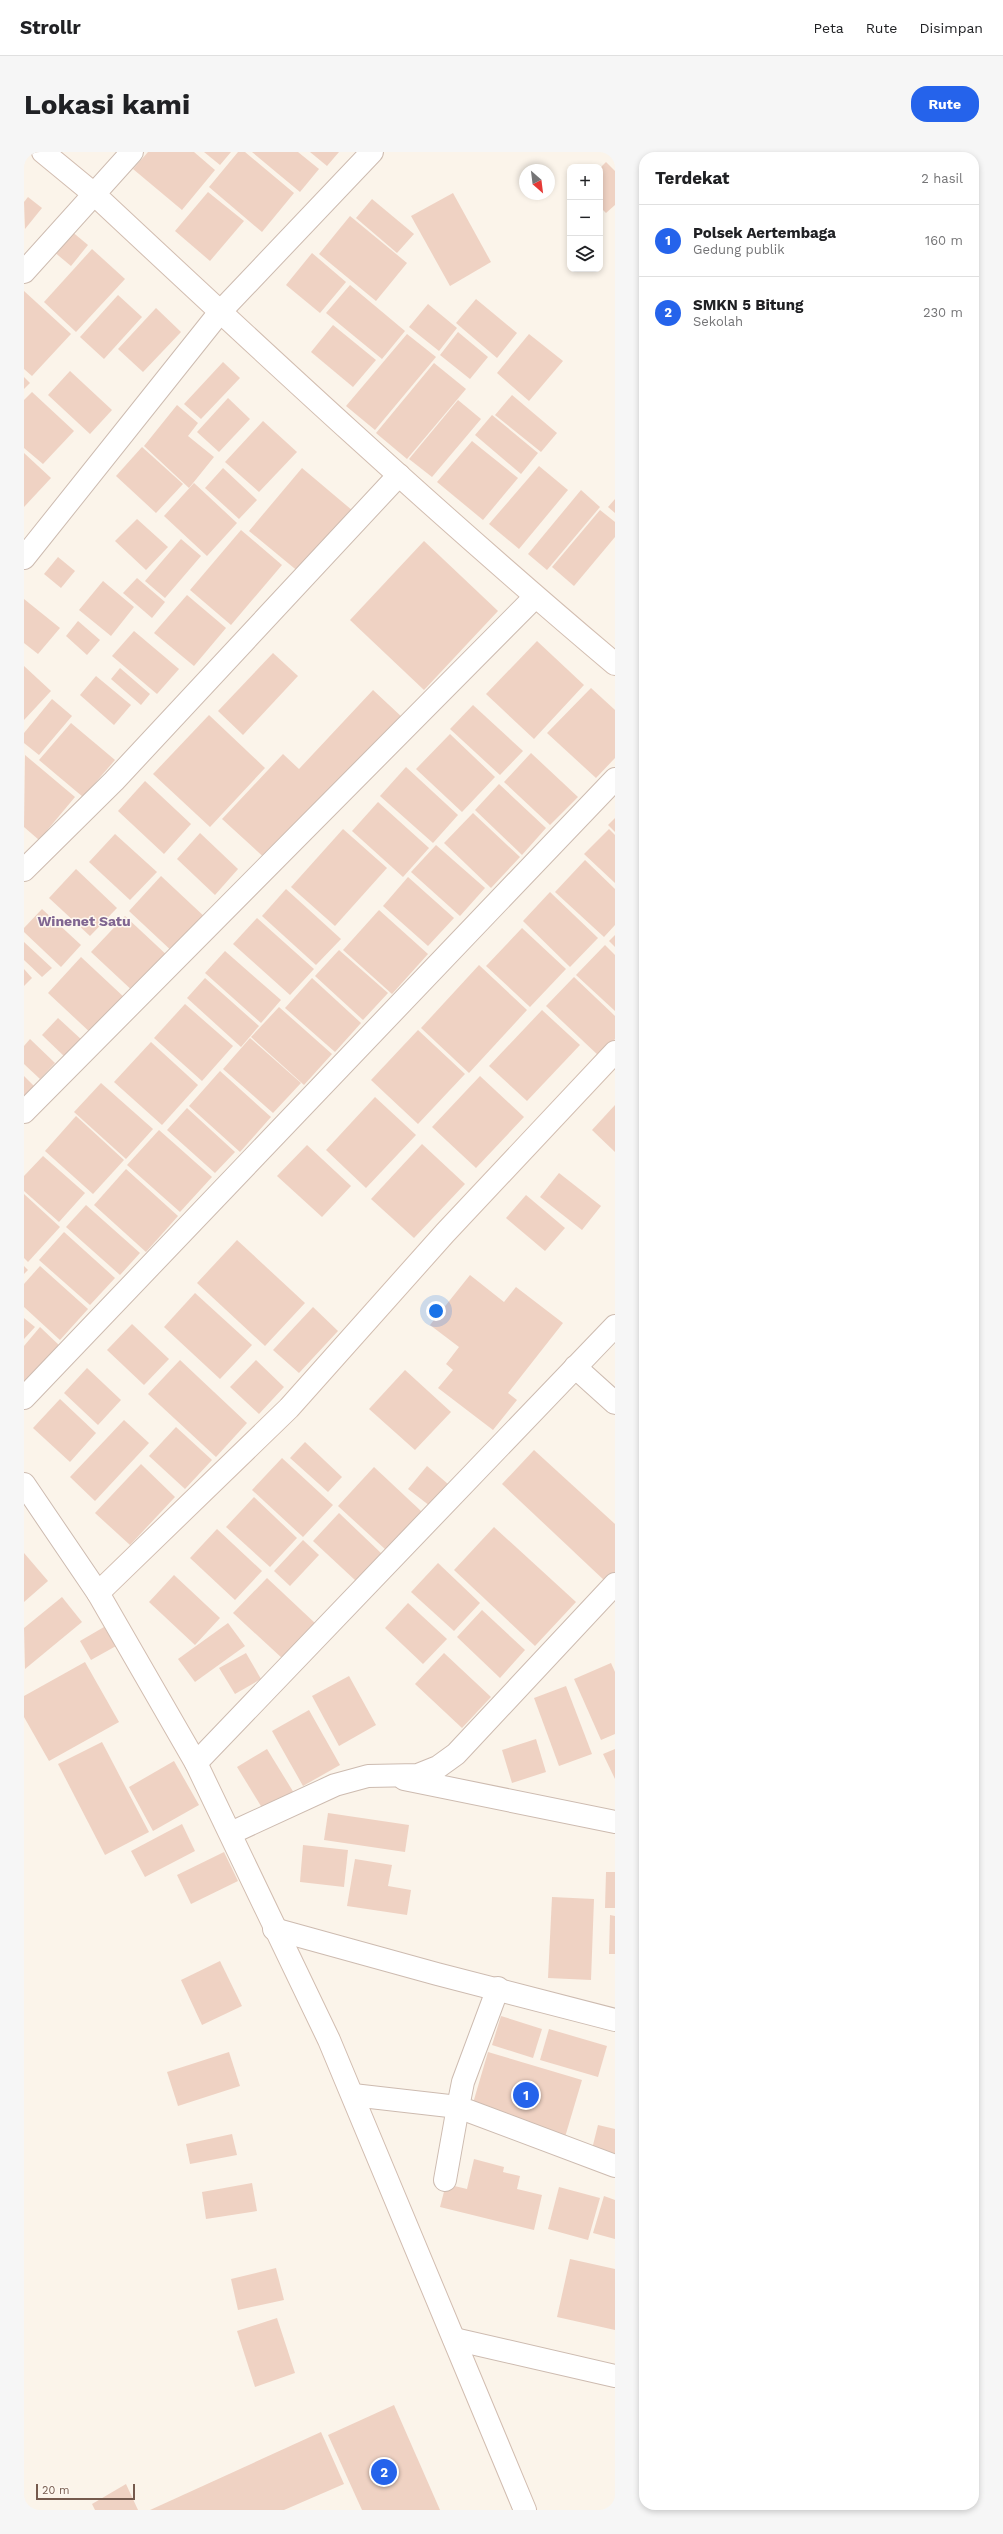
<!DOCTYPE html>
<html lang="id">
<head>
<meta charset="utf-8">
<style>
	body { margin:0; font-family:"Work Sans",sans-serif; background:#f6f6f6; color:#202124 }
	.controls { position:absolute; right:12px; top:12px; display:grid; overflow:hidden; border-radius:8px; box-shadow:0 2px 6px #0003 }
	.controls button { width:36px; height:36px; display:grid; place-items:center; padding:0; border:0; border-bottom:1px solid #e0e0e0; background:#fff; color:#202124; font:20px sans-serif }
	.compass { position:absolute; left:495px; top:12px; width:36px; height:36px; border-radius:50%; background:#fff; box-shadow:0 2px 6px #0003; rotate:152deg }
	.scale { position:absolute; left:12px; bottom:10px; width:99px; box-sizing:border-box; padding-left:4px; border:2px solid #755a4e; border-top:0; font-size:11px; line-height:14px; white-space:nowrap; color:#755a4e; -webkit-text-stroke:3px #fef8f0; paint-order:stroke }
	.you { position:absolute; left:412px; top:1159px; width:14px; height:14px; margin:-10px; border:3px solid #fff; border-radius:50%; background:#1a73e8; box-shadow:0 0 0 6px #1a73e833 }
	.badge { display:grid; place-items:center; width:26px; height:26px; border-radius:50%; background:#2563eb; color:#fff; font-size:13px; font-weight:700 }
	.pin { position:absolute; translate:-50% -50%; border:2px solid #fff; box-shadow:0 1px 4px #0006 }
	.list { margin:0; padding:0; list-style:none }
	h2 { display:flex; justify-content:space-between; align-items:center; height:52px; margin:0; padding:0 16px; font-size:17px }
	h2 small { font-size:13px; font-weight:400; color:#757577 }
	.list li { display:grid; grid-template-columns:26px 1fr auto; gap:12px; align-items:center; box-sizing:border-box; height:72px; padding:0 16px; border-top:1px solid #e0e0e0 }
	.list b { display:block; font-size:15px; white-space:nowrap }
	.list p { margin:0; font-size:13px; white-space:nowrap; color:#757577 }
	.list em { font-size:13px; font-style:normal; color:#757577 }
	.icon { flex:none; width:22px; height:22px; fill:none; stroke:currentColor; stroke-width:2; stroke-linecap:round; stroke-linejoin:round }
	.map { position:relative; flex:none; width:591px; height:2358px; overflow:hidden; border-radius:16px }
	header { display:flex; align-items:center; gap:24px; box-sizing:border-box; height:56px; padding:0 20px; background:#fff; border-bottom:1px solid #e0e0e0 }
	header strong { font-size:19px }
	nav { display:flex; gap:22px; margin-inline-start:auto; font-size:14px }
	.intro { display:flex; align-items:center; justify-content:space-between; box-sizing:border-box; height:96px; padding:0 24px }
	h1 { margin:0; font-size:28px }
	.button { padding:10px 18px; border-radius:16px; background:#2563eb; color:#fff; font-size:14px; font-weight:700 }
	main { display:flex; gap:24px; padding:0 24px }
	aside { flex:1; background:#fff; border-radius:16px; box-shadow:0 2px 6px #0003 }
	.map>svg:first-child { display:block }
	.building { fill:#efd2c3 }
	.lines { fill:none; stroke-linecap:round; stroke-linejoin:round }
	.street-casing { stroke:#cdbbb0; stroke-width:24 }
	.secondary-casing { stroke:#d2bdb0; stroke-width:24 }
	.street { stroke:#fff; stroke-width:22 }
	.secondary { stroke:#fff; stroke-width:22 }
	.labels { text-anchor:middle; stroke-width:3; stroke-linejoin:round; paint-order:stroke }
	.district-label { font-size:14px; font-weight:bold; fill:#806691; stroke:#fef8f0 }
</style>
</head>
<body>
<header>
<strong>Strollr</strong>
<nav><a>Peta</a><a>Rute</a><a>Disimpan</a></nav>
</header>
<div class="intro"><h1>Lokasi kami</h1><a class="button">Rute</a></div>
<main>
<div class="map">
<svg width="591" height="2358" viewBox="0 0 591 2358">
	<rect width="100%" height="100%" fill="#fbf4ea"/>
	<!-- building -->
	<g class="building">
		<path d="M124 0H170L191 18 158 58 109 17Z"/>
		<path d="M180 0H207L196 13Z"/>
		<path d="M214 0H221L270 41 238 80 185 35Z"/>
		<path d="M228 0H274L295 17 276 40Z"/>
		<path d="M286 0H315L303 14Z"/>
		<path d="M582 10 591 19V53L582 61 576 55V16Z"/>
		<path d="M184 40 220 69 186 109 151 79Z"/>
		<path d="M429 41 467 110 426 134 387 64Z"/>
		<path d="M4 45 18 56 1 77 0 50Z"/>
		<path d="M348 47 390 82 373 101 332 66Z"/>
		<path d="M326 64 383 111 352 149 295 102Z"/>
		<path d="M46 78 64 93 47 114 29 99Z"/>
		<path d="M68 97 101 127 52 180 20 150Z"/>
		<path d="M288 101 322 130 296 161 262 133Z"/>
		<path d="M326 133 381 179 358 207 302 161Z"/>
		<path d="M0 139 47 182 8 224 0 217Z"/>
		<path d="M94 143 118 165 80 207 56 185Z"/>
		<path d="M452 147 493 181 473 206 432 171Z"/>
		<path d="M404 152 433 176 415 199 385 175Z"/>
		<path d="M132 156 157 180 119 220 94 197Z"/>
		<path d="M309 173 352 208 329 235 287 200Z"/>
		<path d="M434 180 464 205 446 227 416 203Z"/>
		<path d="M383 182 412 205 351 278 322 254Z"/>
		<path d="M505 182 539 209 505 249 473 221Z"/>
		<path d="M199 210 216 226 177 267 160 252Z"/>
		<path d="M410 211 442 237 383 307 352 281Z"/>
		<path d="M46 219 88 258 66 282 24 243Z"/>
		<path d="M0 225 6 231 0 237Z"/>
		<path d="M8 240 50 279 19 312 0 296V248Z"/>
		<path d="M488 243 533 281 517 300 471 263Z"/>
		<path d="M204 246 226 267 195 300 173 280Z"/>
		<path d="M434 248 457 267 408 325 385 307Z"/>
		<path d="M153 253 174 271 164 284 190 305 165 336 120 294Z"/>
		<path d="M468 263 514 301 497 322 451 283Z"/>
		<path d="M239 269 273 300 235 340 201 310Z"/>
		<path d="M448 289 494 326 459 368 413 330Z"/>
		<path d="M118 295 159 332 132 361 92 324Z"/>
		<path d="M0 301 27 326 0 355Z"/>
		<path d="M515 314 544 338 495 397 465 372Z"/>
		<path d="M199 316 233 348 215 367 181 336Z"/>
		<path d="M278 316 329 359 276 421 225 379Z"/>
		<path d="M170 331 213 371 183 404 140 364Z"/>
		<path d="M557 338 576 355 523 418 504 402Z"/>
		<path d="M591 347V361L584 355Z"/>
		<path d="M576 358 591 370V385L550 434 528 415Z"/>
		<path d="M113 367 144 395 122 418 91 389Z"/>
		<path d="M217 378 258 413 207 473 166 438Z"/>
		<path d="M157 387 177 404 141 446 121 429Z"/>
		<path d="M400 389 474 459 400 538 326 468Z"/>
		<path d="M34 405 51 419 37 436 20 422Z"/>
		<path d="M113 426 141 450 128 466 99 441Z"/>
		<path d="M79 429 110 455 87 484 55 458Z"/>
		<path d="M163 443 202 476 170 514 130 481Z"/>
		<path d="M0 447 36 476 14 502 0 491Z"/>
		<path d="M54 469 76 488 63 503 42 484Z"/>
		<path d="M110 479 155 517 133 542 88 504Z"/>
		<path d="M513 489 560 533 510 587 462 542Z"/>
		<path d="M249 501 274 524 219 583 194 559Z"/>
		<path d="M0 514 27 539 0 568Z"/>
		<path d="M96 516 126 542 117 553 87 527Z"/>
		<path d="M72 524 107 553 90 573 56 543Z"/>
		<path d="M567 536 591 558V606L572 626 523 581Z"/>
		<path d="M349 538 379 566 245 710 198 667 259 602 275 617Z"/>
		<path d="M28 547 48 564 15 603 0 591V581Z"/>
		<path d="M449 553 499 599 476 623 426 577Z"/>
		<path d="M185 563 241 616 186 675 129 622Z"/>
		<path d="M47 571 91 608 59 645 15 608Z"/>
		<path d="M426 582 471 625 438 660 392 617Z"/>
		<path d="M507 601 554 645 526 673 480 630Z"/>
		<path d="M1 603 51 645 15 688 0 675Z"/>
		<path d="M382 615 434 663 409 691 356 644Z"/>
		<path d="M121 629 167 672 140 702 94 659Z"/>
		<path d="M475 632 522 676 498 703 451 658Z"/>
		<path d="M354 650 405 696 379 725 328 679Z"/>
		<path d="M449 661 496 705 467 736 420 691Z"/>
		<path d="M591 666V680L584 673Z"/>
		<path d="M319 677 363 716 311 774 267 735Z"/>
		<path d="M585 677 591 683V731L560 702Z"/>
		<path d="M176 681 214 717 191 743 153 707Z"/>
		<path d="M91 682 133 720 106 748 65 710Z"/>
		<path d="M412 693 461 736 436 764 387 720Z"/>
		<path d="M561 708 591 737V773L580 785 531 740Z"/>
		<path d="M52 717 93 756 66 784 25 746Z"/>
		<path d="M137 724 183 767 151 802 105 759Z"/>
		<path d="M384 725 430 766 404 794 359 754Z"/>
		<path d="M262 737 317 787 292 813 238 764Z"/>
		<path d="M526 740 574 786 546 815 499 769Z"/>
		<path d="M18 757 57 793 37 815 0 780V776Z"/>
		<path d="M355 758 404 802 368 842 319 798Z"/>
		<path d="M101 764 146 806 112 842 67 800Z"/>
		<path d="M233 766 290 817 266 843 209 792Z"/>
		<path d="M498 776 542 817 506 855 462 814Z"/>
		<path d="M591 783V795L585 789Z"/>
		<path d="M0 790 28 816 18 825 0 808Z"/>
		<path d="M581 793 591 803V859L552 823Z"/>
		<path d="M315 798 364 841 339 868 291 824Z"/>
		<path d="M201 799 257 848 237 871 181 821Z"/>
		<path d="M57 805 102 847 69 883 24 841Z"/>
		<path d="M455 813 503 858 445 921 397 876Z"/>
		<path d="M0 817 8 826 0 834Z"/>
		<path d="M550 825 591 864V887L575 904 522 854Z"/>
		<path d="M181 826 235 874 217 895 163 846Z"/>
		<path d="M288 826 337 871 311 900 261 856Z"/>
		<path d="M161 852 209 894 178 929 130 886Z"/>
		<path d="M255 855 308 902 280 933 227 885Z"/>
		<path d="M518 858 556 893 503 949 465 914Z"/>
		<path d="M34 866 59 889 42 906 18 883Z"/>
		<path d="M394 878 441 922 394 972 347 928Z"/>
		<path d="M226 886 277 931 249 961 199 917Z"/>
		<path d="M6 887 31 911 16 927 0 912V894Z"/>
		<path d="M127 890 174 933 138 973 90 930Z"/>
		<path d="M196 919 247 965 216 1000 165 954Z"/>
		<path d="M0 924 12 936 0 947Z"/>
		<path d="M456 924 500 965 452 1016 408 975Z"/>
		<path d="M77 931 129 977 102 1007 50 960Z"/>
		<path d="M351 945 392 983 342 1036 302 998Z"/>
		<path d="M591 953V1000L568 978Z"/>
		<path d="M163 956 211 1000 191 1021 143 978Z"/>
		<path d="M52 964 100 1008 69 1042 21 999Z"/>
		<path d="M135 978 188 1025 156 1060 103 1013Z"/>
		<path d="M398 992 441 1032 390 1086 347 1047Z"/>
		<path d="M283 993 327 1034 298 1065 253 1024Z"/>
		<path d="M19 1004 61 1041 35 1070 0 1039V1024Z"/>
		<path d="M102 1017 154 1064 122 1100 70 1053Z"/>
		<path d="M535 1021 577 1054 558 1078 516 1045Z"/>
		<path d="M0 1042 36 1075 4 1110 0 1106Z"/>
		<path d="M502 1043 541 1076 521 1099 482 1066Z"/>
		<path d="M62 1053 116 1101 96 1123 42 1075Z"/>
		<path d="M40 1080 91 1126 66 1153 15 1108Z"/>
		<path d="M213 1088 281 1151 241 1194 173 1131Z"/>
		<path d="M0 1114 4 1118 0 1122Z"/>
		<path d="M16 1114 64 1157 36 1188 0 1155V1132Z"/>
		<path d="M446 1123 480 1150 492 1135 539 1171 484 1241 493 1248 469 1278 414 1236 429 1218 422 1212 435 1195 406 1173Z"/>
		<path d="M171 1141 228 1193 196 1227 140 1175Z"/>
		<path d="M289 1155 314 1179 275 1221 249 1198Z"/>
		<path d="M0 1166 11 1175 0 1187Z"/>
		<path d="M108 1172 145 1207 120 1233 83 1198Z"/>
		<path d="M16 1175 37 1195 0 1236V1194Z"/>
		<path d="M156 1208 223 1271 192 1305 124 1242Z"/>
		<path d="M232 1208 260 1235 235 1262 206 1235Z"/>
		<path d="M63 1216 97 1248 74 1273 40 1241Z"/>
		<path d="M381 1218 427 1260 391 1298 345 1257Z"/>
		<path d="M36 1247 72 1281 46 1310 9 1276Z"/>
		<path d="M100 1268 125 1291 71 1349 46 1325Z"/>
		<path d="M152 1275 188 1308 161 1337 125 1304Z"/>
		<path d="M281 1290 318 1325 304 1340 266 1306Z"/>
		<path d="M510 1298 591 1372V1421L582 1430 478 1332Z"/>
		<path d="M258 1306 309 1353 279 1385 228 1338Z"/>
		<path d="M117 1312 151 1345 106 1393 71 1361Z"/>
		<path d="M403 1314 424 1332 406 1354 384 1337Z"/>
		<path d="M350 1315 398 1360 362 1398 314 1354Z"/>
		<path d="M230 1345 273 1386 246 1415 202 1375Z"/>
		<path d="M315 1361 358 1402 332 1429 289 1389Z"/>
		<path d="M470 1375 552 1450 511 1494 430 1418Z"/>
		<path d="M193 1377 238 1419 211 1448 166 1406Z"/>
		<path d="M279 1388 295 1403 266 1434 250 1419Z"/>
		<path d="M0 1401 24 1429 0 1450Z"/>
		<path d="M414 1411 456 1451 430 1479 387 1440Z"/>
		<path d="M150 1423 196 1466 171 1493 125 1450Z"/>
		<path d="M243 1426 292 1472 259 1507 209 1461Z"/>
		<path d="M38 1445 58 1470 1 1517 0 1476Z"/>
		<path d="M384 1451 423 1487 399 1512 361 1476Z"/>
		<path d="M458 1458 501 1498 476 1526 433 1485Z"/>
		<path d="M204 1471 221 1494 171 1530 154 1507Z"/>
		<path d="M80 1475 92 1494 67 1508 56 1489Z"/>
		<path d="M222 1501 237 1527 211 1542 195 1516Z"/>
		<path d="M420 1501 467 1545 438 1576 391 1532Z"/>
		<path d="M61 1510 95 1570 25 1609 0 1565V1544Z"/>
		<path d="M587 1511 591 1520V1582L577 1588 550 1527Z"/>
		<path d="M325 1524 352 1573 315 1594 288 1544Z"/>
		<path d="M542 1534 568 1602 535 1614 510 1546Z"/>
		<path d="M285 1558 316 1613 279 1634 248 1579Z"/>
		<path d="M512 1587 522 1620 488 1631 478 1598Z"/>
		<path d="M78 1590 125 1680 81 1703 34 1612Z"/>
		<path d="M243 1597 270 1641 240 1659 213 1615Z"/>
		<path d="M591 1597V1627L579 1602Z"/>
		<path d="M150 1609 175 1653 129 1679 105 1635Z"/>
		<path d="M304 1661 385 1673 381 1700 300 1688Z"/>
		<path d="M158 1672 171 1699 121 1725 107 1699Z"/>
		<path d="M279 1693 324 1698 320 1735 276 1730Z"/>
		<path d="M200 1700 214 1729 167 1752 153 1723Z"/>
		<path d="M331 1707 368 1713 364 1734 387 1738 383 1763 323 1754Z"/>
		<path d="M582 1720H591V1756H581Z"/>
		<path d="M528 1745 570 1747 567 1828 524 1826Z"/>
		<path d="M586 1763 591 1764V1802H585Z"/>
		<path d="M196 1809 218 1854 178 1873 157 1828Z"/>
		<path d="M477 1864 518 1877 509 1906 468 1893Z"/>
		<path d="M525 1877 583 1894 574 1925 516 1908Z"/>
		<path d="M205 1900 216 1934 154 1954 143 1920Z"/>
		<path d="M464 1900 558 1928 541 1985 447 1958Z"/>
		<path d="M574 1973 591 1977V2003L568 1997Z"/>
		<path d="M208 1982 213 2003 166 2012 162 1992Z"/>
		<path d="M450 2007 480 2015 479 2020 496 2024 493 2037 518 2043 510 2078 416 2055 422 2032 443 2037Z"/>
		<path d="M228 2031 233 2059 182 2067 178 2040Z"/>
		<path d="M535 2035 576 2046 564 2088 524 2077Z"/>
		<path d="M580 2044 591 2048V2087L569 2081Z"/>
		<path d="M546 2107 591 2117V2178L533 2165Z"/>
		<path d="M252 2116 260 2148 214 2158 207 2127Z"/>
		<path d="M253 2166 271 2221 231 2235 213 2179Z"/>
		<path d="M370 2253 416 2358H338L304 2283Z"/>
		<path d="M297 2280 320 2332 260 2358H126Z"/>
		<path d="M102 2332 114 2358H71L68 2352Z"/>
	</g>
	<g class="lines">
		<defs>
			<g id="street">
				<path d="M0 120 108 0"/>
				<path d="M0 406 196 160 348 0"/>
				<path d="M0 718 90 629 375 323"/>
				<path d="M0 960 511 445"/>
				<path d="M551 1215 591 1251"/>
				<path d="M0 1246 591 627"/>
				<path d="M0 1332 74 1441"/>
				<path d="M172 1611 591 1174"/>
				<path d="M380 1627 591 1670"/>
				<path d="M207 1681 311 1633 344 1624 394 1623 414 1615 432 1602 591 1432"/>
				<path d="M250 1777 413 1822 591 1868"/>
				<path d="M474 1836 439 1930 434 1955 591 2014"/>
				<path d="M329 1943 434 1955 421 2028"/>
				<path d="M430 2187 591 2224"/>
			</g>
			<g id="secondary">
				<path d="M19 0 70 42C241 202 412 361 591 512"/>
				<path d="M501 2358 305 1888 172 1611 74 1441 265 1256 421 1081 591 900"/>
			</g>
		</defs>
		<!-- street casing -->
		<use href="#street" class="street-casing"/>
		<!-- secondary casing -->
		<use href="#secondary" class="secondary-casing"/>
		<!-- street -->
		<use href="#street" class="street"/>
		<!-- secondary -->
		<use href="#secondary" class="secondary"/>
	</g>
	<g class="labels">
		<!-- district labels -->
		<g class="district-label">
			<text x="60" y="774">Winenet Satu</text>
		</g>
	</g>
</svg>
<div class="controls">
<button>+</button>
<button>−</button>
<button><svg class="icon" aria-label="layers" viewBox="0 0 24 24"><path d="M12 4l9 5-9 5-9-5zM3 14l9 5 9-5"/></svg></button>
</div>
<svg class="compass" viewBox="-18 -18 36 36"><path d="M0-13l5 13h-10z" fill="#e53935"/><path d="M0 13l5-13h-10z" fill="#757577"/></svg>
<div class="scale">20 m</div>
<div class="you"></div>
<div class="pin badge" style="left:502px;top:1943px">1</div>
<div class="pin badge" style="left:360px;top:2320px">2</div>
</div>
<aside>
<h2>Terdekat<small>2 hasil</small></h2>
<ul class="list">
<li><span class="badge">1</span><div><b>Polsek Aertembaga</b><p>Gedung publik</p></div><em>160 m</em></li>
<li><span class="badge">2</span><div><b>SMKN 5 Bitung</b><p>Sekolah</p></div><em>230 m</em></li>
</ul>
</aside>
</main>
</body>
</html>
